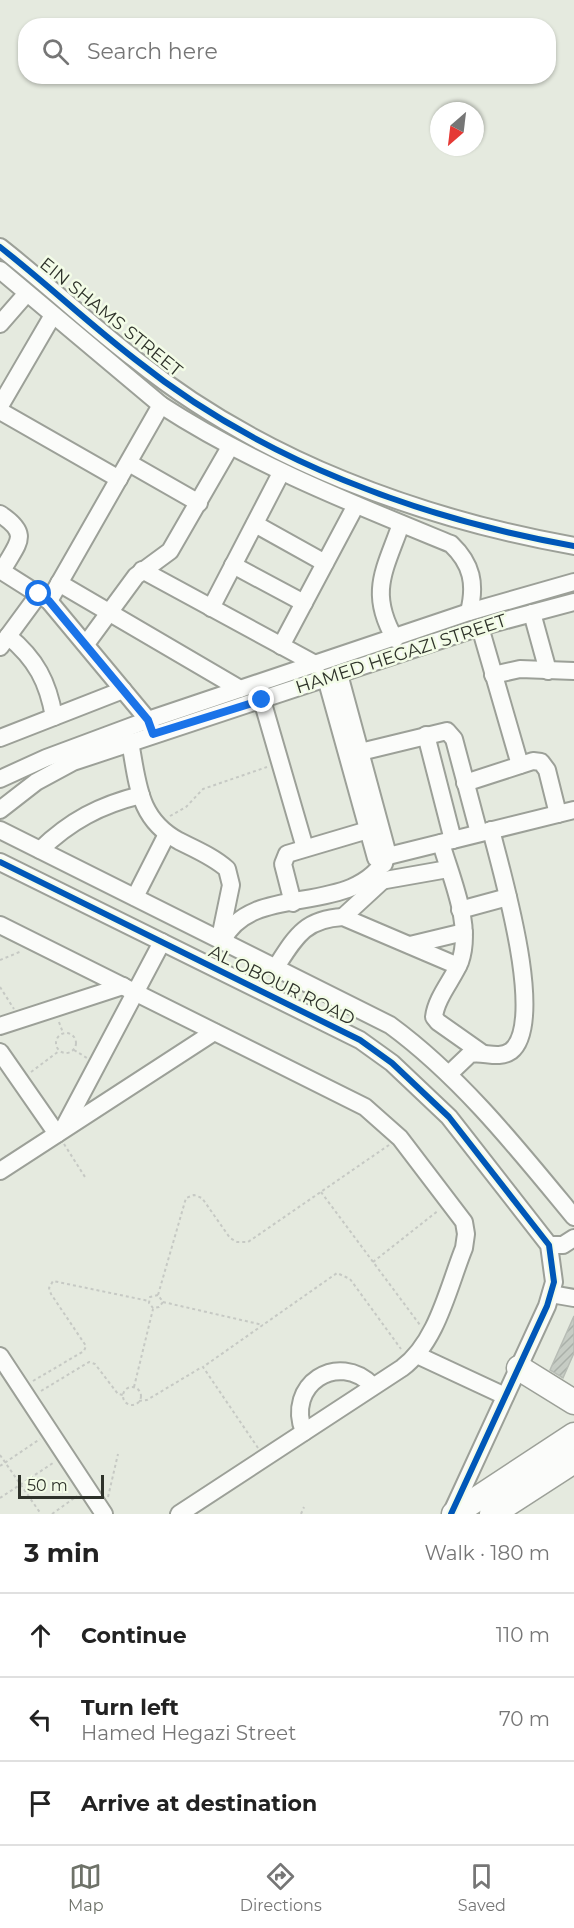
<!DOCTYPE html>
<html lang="en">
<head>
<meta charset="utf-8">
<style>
	body { margin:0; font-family:Montserrat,sans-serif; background:#f6f6f6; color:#222 }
	.compass { position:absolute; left:430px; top:102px; width:54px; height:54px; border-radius:50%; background:#fff; box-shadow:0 2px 4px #0004; rotate:208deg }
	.scale { position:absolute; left:18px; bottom:15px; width:86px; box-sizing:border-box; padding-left:6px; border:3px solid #2e322a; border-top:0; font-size:16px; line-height:21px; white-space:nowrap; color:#2e322a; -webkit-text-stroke:4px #f3fce7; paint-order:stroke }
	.stop { position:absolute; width:18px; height:18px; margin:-14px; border:4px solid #1a73e8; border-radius:50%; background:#fff }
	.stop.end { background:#1a73e8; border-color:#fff; box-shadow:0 2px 6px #0008 }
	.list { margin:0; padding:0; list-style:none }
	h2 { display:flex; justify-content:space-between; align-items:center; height:78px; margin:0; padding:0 24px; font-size:26px }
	h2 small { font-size:20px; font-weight:400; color:#767676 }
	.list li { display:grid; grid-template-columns:39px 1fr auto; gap:18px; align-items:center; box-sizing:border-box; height:84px; padding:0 24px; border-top:2px solid #e0e0e0 }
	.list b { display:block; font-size:22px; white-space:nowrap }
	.list p { margin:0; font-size:20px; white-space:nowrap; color:#767676 }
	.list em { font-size:20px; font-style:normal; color:#767676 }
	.icon { flex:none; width:33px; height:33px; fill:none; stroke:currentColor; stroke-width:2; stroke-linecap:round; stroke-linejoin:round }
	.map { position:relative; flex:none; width:574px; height:1514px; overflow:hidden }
	.search { position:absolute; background:#fff; box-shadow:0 2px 4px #0004; left:18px; right:18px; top:18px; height:66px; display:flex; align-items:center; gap:15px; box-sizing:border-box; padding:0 21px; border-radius:24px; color:#767676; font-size:22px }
	.sheet { height:330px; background:#fff }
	nav { display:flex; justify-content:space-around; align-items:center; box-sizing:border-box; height:84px; border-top:2px solid #e0e0e0; background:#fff; font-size:16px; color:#767676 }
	nav a { display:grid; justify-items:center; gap:3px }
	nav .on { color:#6e7269 }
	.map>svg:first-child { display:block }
	.building { fill:url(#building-hatch); stroke:#b7bcb5; stroke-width:1.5 }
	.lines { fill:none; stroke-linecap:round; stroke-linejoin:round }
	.minor-casing { stroke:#9ca098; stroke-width:20 }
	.highway-casing { stroke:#9ca098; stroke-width:27 }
	.path { stroke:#c6c9c4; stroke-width:2; stroke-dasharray:3 3; stroke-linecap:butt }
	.minor { stroke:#fbfcfa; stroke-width:16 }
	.highway { stroke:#fbfcfa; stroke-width:24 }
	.cycleway-casing { stroke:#f3fce7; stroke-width:10 }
	.cycleway { stroke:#0057b8; stroke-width:6 }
	.route { stroke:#1a73e8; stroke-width:8 }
	.labels { text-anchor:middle; stroke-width:5; stroke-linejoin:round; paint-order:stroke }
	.street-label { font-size:18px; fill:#2e322a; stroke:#f3fce7 }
</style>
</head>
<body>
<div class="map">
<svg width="574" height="1514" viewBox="0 0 574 1514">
	<defs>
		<pattern id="building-hatch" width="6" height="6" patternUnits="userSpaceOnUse" patternTransform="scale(1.5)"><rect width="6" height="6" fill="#c6ccc4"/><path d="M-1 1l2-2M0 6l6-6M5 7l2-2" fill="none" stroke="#aab0a9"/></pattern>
	</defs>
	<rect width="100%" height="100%" fill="#e5eadf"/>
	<!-- building -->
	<path class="building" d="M574 1316V1353L563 1378 550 1370Z"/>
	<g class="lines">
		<defs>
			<g id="minor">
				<path d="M0 247C46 283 89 324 136 360 261 460 418 518 574 546"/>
				<path d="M0 270 161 405C252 464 351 503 451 544 472 564 476 584 469 612"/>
				<path d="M0 324 27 293"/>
				<path d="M0 406 53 315"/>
				<path d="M0 411 119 479"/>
				<path d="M129 463 199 503"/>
				<path d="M0 514C32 535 17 543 2 571"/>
				<path d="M255 524 325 563"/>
				<path d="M233 565 304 603"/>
				<path d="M0 570 49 601 148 720 151 728"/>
				<path d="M142 570 317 665"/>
				<path d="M59 583 240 689"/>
				<path d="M49 601 161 405"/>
				<path d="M211 608 281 473"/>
				<path d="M532 613 548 671"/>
				<path d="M480 627 520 765"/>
				<path d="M8 636C36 659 48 682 54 717"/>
				<path d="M395 639C368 592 385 570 401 524"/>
				<path d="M86 644 136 576 170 551 230 447"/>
				<path d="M281 646 356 505"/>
				<path d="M0 647 39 594"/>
				<path d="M493 675 520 669 574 671"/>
				<path d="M326 678 376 858 384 864"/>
				<path d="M262 700 305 848"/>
				<path d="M426 735 453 840"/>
				<path d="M0 738 123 690"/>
				<path d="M130 742C138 784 138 819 179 841 195 849 214 857 227 869L231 885 220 938"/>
				<path d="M348 755 447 731 454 739 479 833"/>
				<path d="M0 779 46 758 148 720 469 612 574 582"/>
				<path d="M465 783 533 761 541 762 547 770 558 814"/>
				<path d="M0 810 36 782 73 762 480 627 574 602"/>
				<path d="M0 830 390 1025C461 1077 518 1149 574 1217"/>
				<path d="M441 843C451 878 473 925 460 962 453 979 436 998 434 1017L438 1022 482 1053"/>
				<path d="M40 850C70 821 100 805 141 795"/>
				<path d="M380 858 574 810"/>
				<path d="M0 862 360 1040 392 1063 449 1117 549 1245 554 1282 547 1306 451 1514"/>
				<path d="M363 884 448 869"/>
				<path d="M135 897 167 834"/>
				<path d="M293 903 283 864 287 854 368 830"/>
				<path d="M460 910 508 897"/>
				<path d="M343 917 381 882"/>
				<path d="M0 925 365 1107 400 1138 464 1222 466 1234 464 1248C448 1288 437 1342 402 1368L179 1514"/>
				<path d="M223 940C253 880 354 920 388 855L339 674"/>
				<path d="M410 945 464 932"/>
				<path d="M276 967C296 936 305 919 343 917L458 966"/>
				<path d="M0 1026 123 986"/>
				<path d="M0 1052 57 1134"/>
				<path d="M449 1074 470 1054C484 1051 498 1060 511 1051 547 1023 501 870 491 830"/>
				<path d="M63 1129 162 942"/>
				<path d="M0 1171 214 1032"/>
				<path d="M549 1245H563L574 1238"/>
				<path d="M551 1294 574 1298"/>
				<path d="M417 1355 505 1396"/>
				<path d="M0 1356 104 1514"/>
				<path d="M304 1432C285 1385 338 1350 373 1386"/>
			</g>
			<g id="highway">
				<path d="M519 1368 574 1402"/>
				<path d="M454 1514 574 1435"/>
				<path d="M492 1514 574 1461"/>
			</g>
		</defs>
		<!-- minor casing -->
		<use href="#minor" class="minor-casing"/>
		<!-- highway casing -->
		<use href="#highway" class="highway-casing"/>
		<!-- path -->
		<g class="path">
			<path d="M170 816 186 807 203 789 267 767"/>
			<path d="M0 960 22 951"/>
			<path d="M0 987 14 1009"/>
			<path d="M59 1022 63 1033"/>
			<circle cx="66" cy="1043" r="10"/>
			<path d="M74 1050 87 1058"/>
			<path d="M31 1072 59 1051"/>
			<path d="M64 1144 85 1177"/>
			<path d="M321 1192 420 1325"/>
			<path d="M373 1262 439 1210"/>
			<path d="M158 1295 150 1297 149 1303 153 1308 159 1307 163 1302 158 1295 186 1198 194 1195 202 1198 230 1238 237 1242H248L389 1145"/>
			<path d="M163 1302 263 1325"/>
			<path d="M33 1381 84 1351 86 1346 51 1294 49 1288 53 1281 149 1301"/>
			<path d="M134 1387 153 1309"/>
			<circle cx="132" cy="1396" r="9"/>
			<path d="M41 1391 89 1362 95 1364 118 1394 123 1395"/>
			<path d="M139 1401 147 1400 202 1367"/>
			<path d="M258 1448 203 1367 337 1273 350 1279 401 1349"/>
			<path d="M0 1455 41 1514"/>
			<path d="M0 1466 40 1439"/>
			<path d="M108 1497 118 1454"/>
			<path d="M0 1498 53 1463"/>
			<path d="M52 1514 77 1496"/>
			<path d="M301 1514 304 1507"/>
		</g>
		<!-- minor -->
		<use href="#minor" class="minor"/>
		<!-- highway -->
		<use href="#highway" class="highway"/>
		<defs>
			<g id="cycleway">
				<path d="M0 247C46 283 89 324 136 360 261 460 418 518 574 546"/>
				<path d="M0 862 360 1040 392 1063 449 1117 549 1245 554 1282 547 1306 451 1514"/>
			</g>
		</defs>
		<!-- cycleway casing -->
		<use href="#cycleway" class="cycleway-casing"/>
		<!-- cycleway -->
		<use href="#cycleway" class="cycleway"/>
	</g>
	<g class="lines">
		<!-- route -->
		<path class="route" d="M39 594 49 601 148 720 153 734 262 700"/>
	</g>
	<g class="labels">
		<!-- street labels -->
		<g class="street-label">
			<text transform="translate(111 317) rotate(39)" y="6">EIN SHAMS STREET</text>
			<text transform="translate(401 654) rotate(-18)" y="6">HAMED HEGAZI STREET</text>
			<text transform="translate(282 985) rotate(26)" y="6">AL OBOUR ROAD</text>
		</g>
	</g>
</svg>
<svg class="compass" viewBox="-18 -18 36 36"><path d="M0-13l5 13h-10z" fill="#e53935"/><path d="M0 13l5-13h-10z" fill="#767676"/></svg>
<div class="scale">50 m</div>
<div class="stop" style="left:39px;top:594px"></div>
<div class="stop end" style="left:262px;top:700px"></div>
<div class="search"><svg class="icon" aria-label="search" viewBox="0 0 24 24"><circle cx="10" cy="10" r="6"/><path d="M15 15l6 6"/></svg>Search here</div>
</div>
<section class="sheet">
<h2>3 min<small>Walk · 180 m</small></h2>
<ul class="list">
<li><svg class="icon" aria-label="ahead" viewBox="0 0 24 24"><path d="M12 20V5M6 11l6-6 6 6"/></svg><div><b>Continue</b></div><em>110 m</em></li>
<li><svg class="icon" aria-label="left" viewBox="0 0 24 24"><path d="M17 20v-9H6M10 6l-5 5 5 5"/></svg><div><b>Turn left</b><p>Hamed Hegazi Street</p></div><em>70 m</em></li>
<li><svg class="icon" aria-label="arrive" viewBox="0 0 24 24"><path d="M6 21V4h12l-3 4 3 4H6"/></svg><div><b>Arrive at destination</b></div></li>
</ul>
</section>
<nav>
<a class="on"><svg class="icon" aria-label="map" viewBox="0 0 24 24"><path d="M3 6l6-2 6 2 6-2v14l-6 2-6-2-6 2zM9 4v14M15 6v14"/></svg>Map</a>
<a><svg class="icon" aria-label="directions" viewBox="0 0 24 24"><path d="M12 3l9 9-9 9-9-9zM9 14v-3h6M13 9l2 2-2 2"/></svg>Directions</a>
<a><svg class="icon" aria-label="saved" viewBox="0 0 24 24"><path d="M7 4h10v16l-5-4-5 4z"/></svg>Saved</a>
</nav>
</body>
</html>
